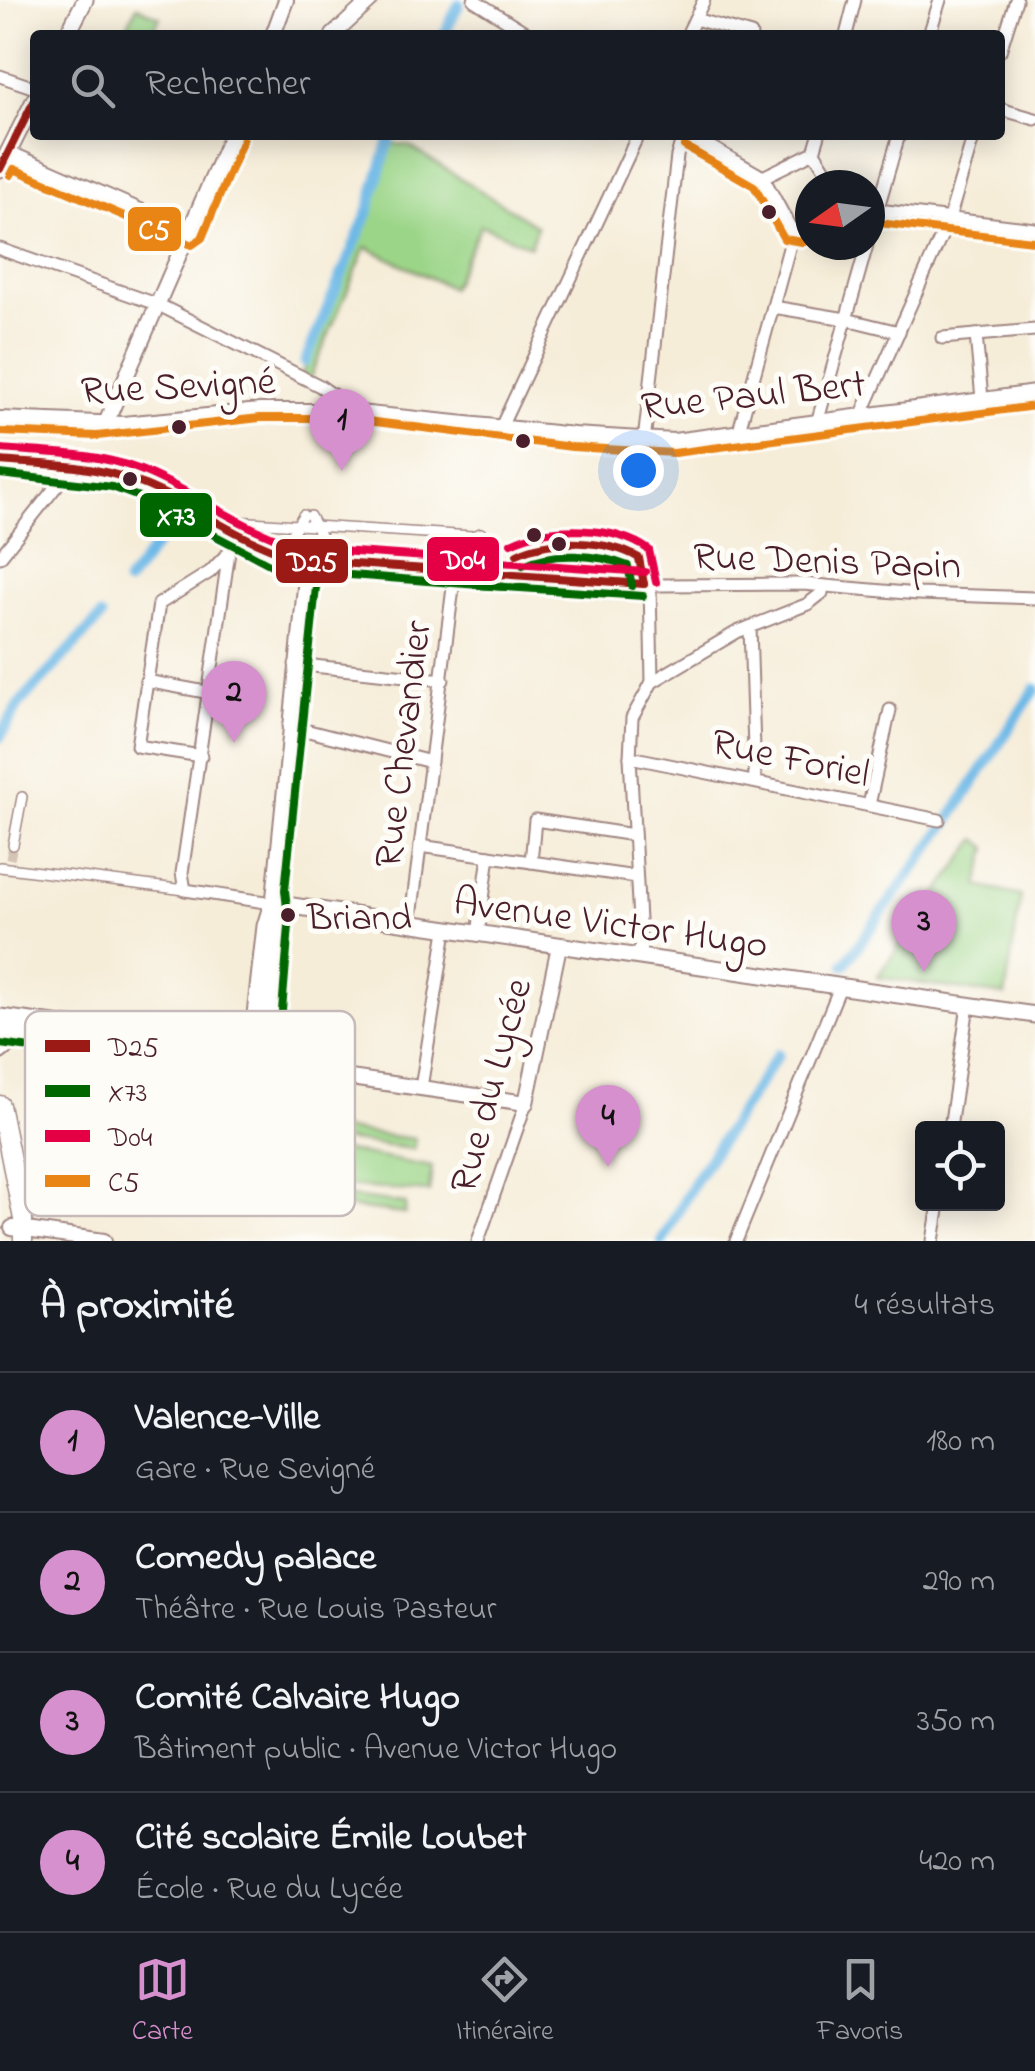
<!DOCTYPE html>
<html lang="fr">
<head>
<meta charset="utf-8">
<style>
	body { margin:0; font-family:"Indie Flower",sans-serif; background:#20242c; color:#f1f3f6 }
	.controls { position:absolute; right:30px; bottom:30px; display:grid; overflow:hidden; border-radius:10px; box-shadow:0 5px 25px #0003 }
	.controls button { width:90px; height:90px; display:grid; place-items:center; padding:0; border:0; border-bottom:2px solid #363941; background:#171b24; color:#f1f3f6; font:50px sans-serif }
	.compass { position:absolute; left:795px; top:170px; width:90px; height:90px; border-radius:50%; background:#171b24; box-shadow:0 5px 25px #0003; rotate:256deg }
	.you { position:absolute; left:638px; top:470px; width:35px; height:35px; margin:-25px; border:8px solid #fff; border-radius:50%; background:#1a73e8; box-shadow:0 0 0 15px #1a73e833 }
	.badge { display:grid; place-items:center; width:65px; height:65px; border-radius:50%; background:#d690ce; color:#111; font-size:32px; font-weight:700 }
	.pin { position:absolute; translate:-50% -82px; filter:drop-shadow(0 2px 5px #0008) }
	.pin::after { content:''; position:absolute; top:52px; width:35px; height:30px; background:inherit; clip-path:polygon(0 0,100% 0,50% 100%) }
	.list { margin:0; padding:0; list-style:none }
	h2 { display:flex; justify-content:space-between; align-items:center; height:130px; margin:0; padding:0 40px; font-size:42px }
	h2 small { font-size:32px; font-weight:400; color:#9ea1a6 }
	.list li { display:grid; grid-template-columns:65px 1fr auto; gap:30px; align-items:center; box-sizing:border-box; height:140px; padding:0 40px; border-top:2px solid #363941 }
	.list b { display:block; font-size:38px; white-space:nowrap }
	.list p { margin:0; font-size:32px; white-space:nowrap; color:#9ea1a6 }
	.list em { font-size:32px; font-style:normal; color:#9ea1a6 }
	.icon { flex:none; width:55px; height:55px; fill:none; stroke:currentColor; stroke-width:2; stroke-linecap:round; stroke-linejoin:round }
	.map { position:relative; flex:none; width:1035px; height:1241px; overflow:hidden }
	.search { position:absolute; background:#171b24; box-shadow:0 5px 25px #0003; left:30px; right:30px; top:30px; height:110px; display:flex; align-items:center; gap:25px; box-sizing:border-box; padding:0 35px; border-radius:10px; color:#9ea1a6; font-size:38px }
	.sheet { height:690px; background:#171b24 }
	nav { display:flex; justify-content:space-around; align-items:center; box-sizing:border-box; height:140px; border-top:2px solid #363941; background:#171b24; font-size:28px; color:#9ea1a6 }
	nav a { display:grid; justify-items:center; gap:5px }
	nav .on { color:#d690ce }
	.map>svg:first-child { display:block }
	.green { fill:#9bd588; stroke:#727a5a; stroke-width:2.5 }
	.lines { fill:none; stroke-linecap:round; stroke-linejoin:round }
	.canal { stroke:#6eb9e7; stroke-width:11 }
	.pedestrian-tunnel { stroke:#d4c4b6; stroke-width:9; stroke-dasharray:9 4.5; stroke-linecap:butt }
	.pedestrian-casing { stroke:#a08682; stroke-width:12 }
	.minor-casing { stroke:#a08682; stroke-width:15 }
	.tertiary-casing { stroke:#a08682; stroke-width:18 }
	.secondary-casing { stroke:#a08682; stroke-width:19 }
	.primary-casing { stroke:#a08682; stroke-width:21 }
	.pedestrian { stroke:#fff; stroke-width:9 }
	.minor { stroke:#fff; stroke-width:11 }
	.tertiary { stroke:#fff; stroke-width:14 }
	.secondary { stroke:#fff; stroke-width:15 }
	.primary { stroke:#fff; stroke-width:18 }
	.bus-1-casing { stroke:#fdfcf7; stroke-width:15 }
	.bus-2-casing { stroke:#fdfcf7; stroke-width:15 }
	.bus-3-casing { stroke:#fdfcf7; stroke-width:15 }
	.bus-4-casing { stroke:#fdfcf7; stroke-width:15 }
	.bus-1 { stroke:#9c1a15; stroke-width:8 }
	.bus-2 { stroke:#060; stroke-width:8 }
	.bus-3 { stroke:#e50046; stroke-width:8 }
	.bus-4 { stroke:#e98515; stroke-width:8 }
	.bus-dot { fill:#4a1f2b; stroke:#fdfcf7; stroke-width:4 }
	.labels { text-anchor:middle; stroke-width:10; stroke-linejoin:round; paint-order:stroke }
	.bus-label { font-size:38px; fill:#4a1f2b; stroke:#fdfcf7; text-anchor:start }
	.street-label { font-size:40px; fill:#4a1f2b; stroke:#fdfcf7 }
	.key { fill:#fdfcf7; stroke:#c7baba; stroke-width:2.5 }
	.key-label { font-size:28px; fill:#4a1f2b }
	.line-badge { stroke:#fdfcf7; stroke-width:4 }
	.badge-label { font-size:28px; text-anchor:middle; font-weight:bold; fill:#fff }
</style>
</head>
<body>
<div class="map">
<svg width="1035" height="1241" viewBox="0 0 1035 1241">
	<rect width="100%" height="100%" fill="#fdfcf7"/>
	<filter id="ink" filterUnits="userSpaceOnUse"><feTurbulence type="fractalNoise" baseFrequency=".01" numOctaves="2"/><feDisplacementMap in="SourceGraphic" scale="20" xChannelSelector="R" yChannelSelector="G"/><feConvolveMatrix kernelMatrix="1 2 1 2 8 2 1 2 1" color-interpolation-filters="sRGB"/></filter>
	<filter id="wash" filterUnits="userSpaceOnUse"><feTurbulence type="fractalNoise" baseFrequency=".0048" numOctaves="4" result="noise"/><feDisplacementMap in="SourceGraphic" scale="40" xChannelSelector="R" yChannelSelector="G"/><feGaussianBlur stdDeviation="2.25" result="paint"/><feColorMatrix in="noise" values="0 0 0 0 0 0 0 0 0 0 0 0 0 0 0 0 0 1.4 0 .05"/><feComposite in="paint" operator="in"/></filter>
	<g filter="url(#wash)">
		<rect width="100%" height="100%" fill="#f6edd9"/>
		<!-- green -->
		<g class="green">
			<path d="M137 6 160 17 151 35H123Z"/>
			<path d="M392 143 409 146 537 226 530 246 481 225 451 288 366 247 309 380 301 376 360 240Z"/>
			<path d="M977 839 988 848 978 886 1021 896 1005 996 877 977Z"/>
			<path d="M305 1125 415 1139 413 1149 304 1135Z"/>
			<path d="M304 1143 432 1167 429 1192 298 1183Z"/>
			<path d="M297 1190 406 1204 405 1214 296 1201Z"/>
		</g>
		<g class="lines">
			<!-- canal -->
			<g class="canal">
				<path d="M444 35 459 4"/>
				<path d="M305 362 368 212 391 135"/>
				<path d="M127 583 175 520"/>
				<path d="M0 737 19 704 101 617"/>
				<path d="M844 965 946 825 1035 689"/>
				<path d="M662 1241 694 1182 778 1054"/>
			</g>
		</g>
	</g>
	<g filter="url(#ink)">
		<g class="lines">
			<!-- pedestrian-tunnel -->
			<path class="pedestrian-tunnel" d="M10 859 13 845"/>
			<defs>
				<g id="pedestrian">
					<path d="M310 516 330 554"/>
					<path d="M219 520 472 536 481 533"/>
					<path d="M283 548 303 515"/>
					<path d="M470 564 472 536"/>
					<path d="M13 845 22 797"/>
					<path d="M0 867 185 890"/>
				</g>
				<g id="minor">
					<path d="M474 0 530 35"/>
					<path d="M695 19 751 35"/>
					<path d="M687 35 704 0"/>
					<path d="M846 35 855 0"/>
					<path d="M929 35 940 0"/>
					<path d="M1000 51 1016 0"/>
					<path d="M0 76 35 88"/>
					<path d="M1000 109 1035 119"/>
					<path d="M690 135 763 177"/>
					<path d="M814 152 835 185"/>
					<path d="M814 152 819 135"/>
					<path d="M763 177 790 227 794 230"/>
					<path d="M763 177 814 152"/>
					<path d="M870 209 1035 229"/>
					<path d="M794 230 810 225"/>
					<path d="M870 235 899 135"/>
					<path d="M0 249 159 305 320 386 354 410"/>
					<path d="M773 307 846 319 899 332"/>
					<path d="M976 335 1035 330"/>
					<path d="M942 338 976 335 982 399"/>
					<path d="M861 416 949 219 974 135"/>
					<path d="M817 423 867 245"/>
					<path d="M501 427 638 135"/>
					<path d="M738 434 794 230"/>
					<path d="M644 441 677 156 683 135"/>
					<path d="M236 535 229 552 182 873 185 890 272 903 304 582 318 564"/>
					<path d="M0 557 70 469 130 479 216 526 303 562 336 561 432 571 659 585 803 584 918 594 1035 598"/>
					<path d="M650 584 652 682"/>
					<path d="M750 627 755 780"/>
					<path d="M295 664 443 680"/>
					<path d="M146 681 211 693"/>
					<path d="M289 726 431 762"/>
					<path d="M201 756 137 746 159 604 210 572 229 552"/>
					<path d="M630 757 939 820"/>
					<path d="M869 805 890 710"/>
					<path d="M420 846 636 877"/>
					<path d="M531 862 535 820 634 835"/>
					<path d="M410 925 455 572"/>
					<path d="M478 934 489 856"/>
					<path d="M641 957 630 757 632 718 652 682 737 632 808 604 822 593 823 586"/>
					<path d="M421 1088 446 930"/>
					<path d="M950 1128 968 1005"/>
					<path d="M478 1241 526 1103"/>
					<path d="M736 1241 840 987"/>
					<path d="M933 1241 939 1204"/>
				</g>
				<g id="tertiary">
					<path d="M273 35 286 0"/>
					<path d="M333 35 371 0"/>
					<path d="M8 153 190 233"/>
					<path d="M0 419 123 424 260 411H339L574 435 674 441 1035 393"/>
					<path d="M106 423 231 135"/>
					<path d="M0 1052 21 1036"/>
					<path d="M259 1065 526 1103 559 946"/>
					<path d="M12 1228 104 1241"/>
				</g>
				<g id="secondary">
					<path d="M67 35 85 0"/>
					<path d="M0 169 35 99"/>
					<path d="M272 903 1035 1015"/>
					<path d="M0 1017 212 1044 250 1052"/>
					<path d="M0 1031 259 1065 266 1058 277 925 272 903"/>
					<path d="M251 1050 265 926 272 903"/>
				</g>
				<path id="primary" d="M0 1105 23 1219V1241"/>
			</defs>
			<!-- pedestrian casing -->
			<use href="#pedestrian" class="pedestrian-casing"/>
			<!-- minor casing -->
			<use href="#minor" class="minor-casing"/>
			<!-- tertiary casing -->
			<use href="#tertiary" class="tertiary-casing"/>
			<!-- secondary casing -->
			<use href="#secondary" class="secondary-casing"/>
			<!-- primary casing -->
			<use href="#primary" class="primary-casing"/>
			<!-- pedestrian -->
			<use href="#pedestrian" class="pedestrian"/>
			<!-- minor -->
			<use href="#minor" class="minor"/>
			<!-- tertiary -->
			<use href="#tertiary" class="tertiary"/>
			<!-- secondary -->
			<use href="#secondary" class="secondary"/>
			<!-- primary -->
			<use href="#primary" class="primary"/>
			<defs>
				<g id="bus-1">
					<path d="M0 169 35 99"/>
					<path d="M0 461C43 465 88 464 129 479 193 501 243 547 310 561L644 584"/>
					<path d="M517 554C550 538 607 539 639 558L644 584"/>
				</g>
				<g id="bus-2">
					<path d="M0 474 112 487 147 500 273 566 304 575 346 574"/>
					<path d="M523 565C552 551 598 554 628 566L632 586"/>
					<path d="M476 585 643 596"/>
					<path d="M0 1044 253 1077"/>
					<path d="M257 1077 270 1074 278 1059 289 926 285 890 316 587 325 576 337 574 505 587"/>
				</g>
				<g id="bus-3">
					<path d="M1 449C46 453 95 452 138 469 198 492 247 535 311 549L645 572"/>
					<path d="M511 543C549 525 615 525 649 550L656 582"/>
				</g>
				<g id="bus-4">
					<path d="M684 146 754 186 784 239 802 242 810 240"/>
					<path d="M11 175 14 169 192 245 202 238 243 140"/>
					<path d="M870 222 1033 241"/>
					<path d="M0 432 97 436 260 418H344L572 447 674 453 1035 406"/>
				</g>
			</defs>
			<!-- bus-1 casing -->
			<use href="#bus-1" class="bus-1-casing"/>
			<!-- bus-2 casing -->
			<use href="#bus-2" class="bus-2-casing"/>
			<!-- bus-3 casing -->
			<use href="#bus-3" class="bus-3-casing"/>
			<!-- bus-4 casing -->
			<use href="#bus-4" class="bus-4-casing"/>
			<!-- bus-1 -->
			<use href="#bus-1" class="bus-1"/>
			<!-- bus-2 -->
			<use href="#bus-2" class="bus-2"/>
			<!-- bus-3 -->
			<use href="#bus-3" class="bus-3"/>
			<!-- bus-4 -->
			<use href="#bus-4" class="bus-4"/>
		</g>
	</g>
	<!-- markers -->
	<g class="bus-dot">
		<circle cx="769" cy="212" r="9"/>
		<circle cx="179" cy="427" r="9"/>
		<circle cx="523" cy="441" r="9"/>
		<circle cx="130" cy="479" r="9"/>
		<circle cx="534" cy="535" r="9"/>
		<circle cx="559" cy="544" r="9"/>
		<circle cx="288" cy="915" r="9"/>
	</g>
	<g class="labels">
		<!-- bus labels -->
		<g class="bus-label">
			<text x="307" y="929">Briand</text>
		</g>
		<!-- street labels -->
		<g class="street-label">
			<text transform="translate(178 384) rotate(-3)" y="14">Rue Sevigné</text>
			<text transform="translate(753 393) rotate(-6)" y="14">Rue Paul Bert</text>
			<text transform="translate(827 559) rotate(2)" y="14">Rue Denis Papin</text>
			<text transform="translate(401 744) rotate(-83)" y="14">Rue Chevandier</text>
			<text transform="translate(791 756) rotate(12)" y="14">Rue Foriel</text>
			<text transform="translate(611 921) rotate(8)" y="14">Avenue Victor Hugo</text>
			<text transform="translate(489 1085) rotate(-75)" y="14">Rue du Lycée</text>
		</g>
	</g>
	<!-- legend -->
	<rect x="25" y="1011" width="330" height="205" rx="15" class="key"/>
	<rect x="45" y="1040" width="45" height="12" fill="#9c1a15"/>
	<rect x="45" y="1085" width="45" height="12" fill="#060"/>
	<rect x="45" y="1130" width="45" height="12" fill="#e50046"/>
	<rect x="45" y="1175" width="45" height="12" fill="#e98515"/>
	<g class="key-label">
		<text x="108" y="1056">D25</text>
		<text x="108" y="1101">X73</text>
		<text x="108" y="1146">D04</text>
		<text x="108" y="1191">C5</text>
	</g>
	<g class="line-badge">
		<rect x="126" y="205" width="57" height="48" rx="10" fill="#e98515"/>
		<rect x="138" y="491" width="76" height="48" rx="10" fill="#060"/>
		<rect x="425" y="535" width="76" height="48" rx="10" fill="#e50046"/>
		<rect x="274" y="537" width="76" height="48" rx="10" fill="#9c1a15"/>
	</g>
	<g class="badge-label">
		<text x="154" y="239">C5</text>
		<text x="176" y="525">X73</text>
		<text x="463" y="569">D04</text>
		<text x="312" y="571">D25</text>
	</g>
</svg>
<div class="controls">
<button><svg class="icon" aria-label="locate" viewBox="0 0 24 24"><circle cx="12" cy="12" r="6"/><path d="M12 2v4M12 18v4M2 12h4M18 12h4"/></svg></button>
</div>
<svg class="compass" viewBox="-18 -18 36 36"><path d="M0-13l5 13h-10z" fill="#e53935"/><path d="M0 13l5-13h-10z" fill="#9ea1a6"/></svg>
<div class="you"></div>
<div class="pin badge" style="left:342px;top:471px">1</div>
<div class="pin badge" style="left:234px;top:743px">2</div>
<div class="pin badge" style="left:924px;top:972px">3</div>
<div class="pin badge" style="left:608px;top:1167px">4</div>
<div class="search"><svg class="icon" aria-label="search" viewBox="0 0 24 24"><circle cx="10" cy="10" r="6"/><path d="M15 15l6 6"/></svg>Rechercher</div>
</div>
<section class="sheet">
<h2>À proximité<small>4 résultats</small></h2>
<ul class="list">
<li><span class="badge">1</span><div><b>Valence-Ville</b><p>Gare · Rue Sevigné</p></div><em>180 m</em></li>
<li><span class="badge">2</span><div><b>Comedy palace</b><p>Théâtre · Rue Louis Pasteur</p></div><em>290 m</em></li>
<li><span class="badge">3</span><div><b>Comité Calvaire Hugo</b><p>Bâtiment public · Avenue Victor Hugo</p></div><em>350 m</em></li>
<li><span class="badge">4</span><div><b>Cité scolaire Émile Loubet</b><p>École · Rue du Lycée</p></div><em>420 m</em></li>
</ul>
</section>
<nav>
<a class="on"><svg class="icon" aria-label="map" viewBox="0 0 24 24"><path d="M3 6l6-2 6 2 6-2v14l-6 2-6-2-6 2zM9 4v14M15 6v14"/></svg>Carte</a>
<a><svg class="icon" aria-label="directions" viewBox="0 0 24 24"><path d="M12 3l9 9-9 9-9-9zM9 14v-3h6M13 9l2 2-2 2"/></svg>Itinéraire</a>
<a><svg class="icon" aria-label="saved" viewBox="0 0 24 24"><path d="M7 4h10v16l-5-4-5 4z"/></svg>Favoris</a>
</nav>
</body>
</html>
